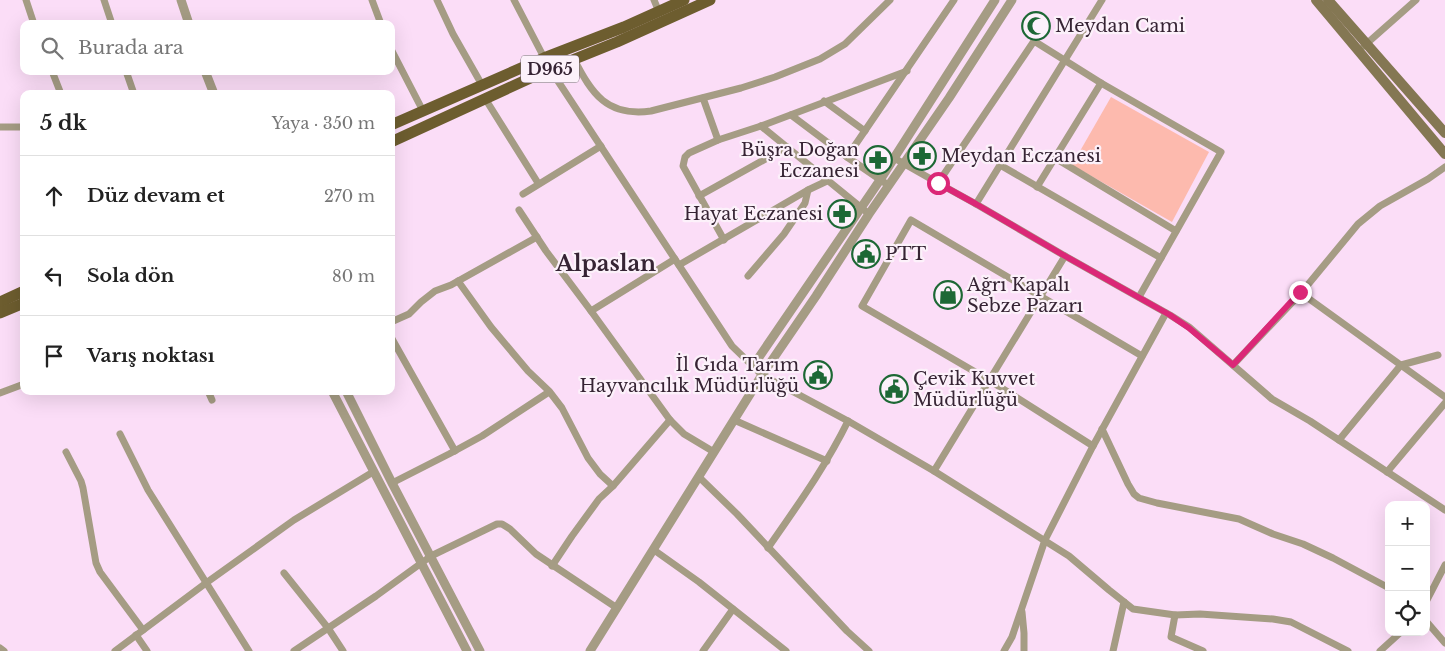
<!DOCTYPE html>
<html lang="tr">
<head>
<meta charset="utf-8">
<style>
	body { margin:0; font-family:"Libre Baskerville",serif; background:#f6f6f6; color:#222 }
	.controls { position:absolute; right:15px; bottom:15px; display:grid; overflow:hidden; border-radius:10px; box-shadow:0 5px 20px #0002 }
	.controls button { width:45px; height:45px; display:grid; place-items:center; padding:0; border:0; border-bottom:1px solid #e0e0e0; background:#fff; color:#222; font:25px sans-serif }
	.stop { position:absolute; width:15px; height:15px; margin:-11px; border:4px solid #db2777; border-radius:50%; background:#fff }
	.stop.end { background:#db2777; border-color:#fff; box-shadow:0 1px 5px #0008 }
	.list { margin:0; padding:0; list-style:none }
	h2 { display:flex; justify-content:space-between; align-items:center; height:65px; margin:0; padding:0 20px; font-size:21px }
	h2 small { font-size:16px; font-weight:400; color:#767676 }
	.list li { display:grid; grid-template-columns:32px 1fr auto; gap:15px; align-items:center; box-sizing:border-box; height:80px; padding:0 20px; border-top:1px solid #e0e0e0 }
	.list b { display:block; font-size:19px; white-space:nowrap }
	.list em { font-size:16px; font-style:normal; color:#767676 }
	.icon { flex:none; width:28px; height:28px; fill:none; stroke:currentColor; stroke-width:2; stroke-linecap:round; stroke-linejoin:round }
	.map { position:relative; flex:none; width:1445px; height:651px; overflow:hidden }
	.search { position:absolute; background:#fff; box-shadow:0 5px 20px #0002; left:20px; top:20px; width:375px; height:55px; display:flex; align-items:center; gap:12px; box-sizing:border-box; padding:0 18px; border-radius:10px; color:#767676; font-size:19px }
	.panel { position:absolute; background:#fff; box-shadow:0 5px 20px #0002; left:20px; top:90px; width:375px; height:305px; border-radius:10px }
	.map>svg:first-child { display:block }
	.green { fill:#fdbaae }
	.lines { fill:none; stroke-linecap:round; stroke-linejoin:round }
	.minor { stroke:#a59c84; stroke-width:7 }
	.tertiary { stroke:#a59c84; stroke-width:9 }
	.secondary { stroke:#847753; stroke-width:10 }
	.primary { stroke:#6d5d2f; stroke-width:11 }
	.route { stroke:#db2777; stroke-width:6 }
	.labels { text-anchor:middle; stroke-width:4.5; stroke-linejoin:round; paint-order:stroke }
	.shield { fill:#fcf1fa; stroke:#71626f; stroke-width:1 }
	.shield-label { font-size:16px; font-weight:bold; fill:#362434 }
	.poi-label { font-size:18px; fill:#362434; stroke:#fcf1fa; text-anchor:start }
	.district-label { font-size:22px; font-weight:bold; fill:#362434; stroke:#fcf1fa }
</style>
</head>
<body>
<div class="map">
<svg width="1445" height="651" viewBox="0 0 1445 651">
	<rect width="100%" height="100%" fill="#fbddf7"/>
	<!-- green -->
	<path class="green" d="M1111 97 1209 152 1172 222 1072 165Z"/>
	<g class="lines">
		<!-- minor -->
		<g class="minor">
			<path d="M26 0 34 24"/>
			<path d="M104 0 112 24"/>
			<path d="M372 0 381 24"/>
			<path d="M437 0 453 34 482 85"/>
			<path d="M514 0 550 69 732 346 762 375 848 421 934 471 1069 556 1109 590 1133 609 1175 615 1171 637 1203 651"/>
			<path d="M654 0 659 12"/>
			<path d="M1364 46 1416 0"/>
			<path d="M391 49 423 111"/>
			<path d="M574 59C592 94 607 117 651 111L741 88 775 77 820 59 845 44 890 0"/>
			<path d="M52 71 61 94"/>
			<path d="M126 71 134 94"/>
			<path d="M703 98 718 140"/>
			<path d="M486 100 538 183"/>
			<path d="M824 101 865 131"/>
			<path d="M791 115 847 157 888 185"/>
			<path d="M761 126 869 214"/>
			<path d="M0 127H24"/>
			<path d="M847 157 954 0"/>
			<path d="M894 158 938 183 976 204 1065 256 1170 315 1189 327 1272 399 1310 421 1445 510"/>
			<path d="M1055 158 1176 231"/>
			<path d="M1000 165 1161 258"/>
			<path d="M938 183 1034 41 1101 83 1221 152 1139 297"/>
			<path d="M1037 187 1101 83"/>
			<path d="M523 194 601 146"/>
			<path d="M699 196 787 147"/>
			<path d="M976 204 1102 0"/>
			<path d="M519 210 546 251 591 311 670 420 684 434 714 452"/>
			<path d="M724 240 683 166 685 157 689 153 718 140 761 126 907 71"/>
			<path d="M679 265 808 190 827 181"/>
			<path d="M748 276 784 234 805 203 808 190"/>
			<path d="M458 281 491 327 528 371 549 391 562 408 588 458 600 474 613 486"/>
			<path d="M1301 293 1445 397"/>
			<path d="M591 311 675 259"/>
			<path d="M391 322 409 314 421 302 435 291 451 285 537 237"/>
			<path d="M391 337 455 451"/>
			<path d="M1233 365 1301 293 1358 224 1380 206 1428 179 1445 167"/>
			<path d="M208 391 212 400"/>
			<path d="M0 393 24 384"/>
			<path d="M734 420 827 461"/>
			<path d="M1102 429 1128 484 1134 494 1139 498 1157 503 1239 519 1273 534 1303 544 1333 558 1389 588"/>
			<path d="M120 434 148 490 249 651"/>
			<path d="M1339 440 1401 365 1438 355"/>
			<path d="M1093 446 989 380 862 306 911 220 1142 356"/>
			<path d="M66 452 81 481 83 488 96 563 100 572 143 630"/>
			<path d="M934 471 1065 256"/>
			<path d="M1387 472 1445 403"/>
			<path d="M699 477 737 514 847 631 869 651"/>
			<path d="M392 483 449 454 482 436 549 392"/>
			<path d="M768 548C797 506 826 466 848 421"/>
			<path d="M654 550 699 582 786 651"/>
			<path d="M552 566 572 536 599 499 613 486 670 420"/>
			<path d="M284 573 328 628 343 651"/>
			<path d="M1426 602 1445 565"/>
			<path d="M1022 612 1024 633V651"/>
			<path d="M1175 615 1200 614 1273 619 1291 622 1348 651"/>
			<path d="M1426 621 1445 643"/>
			<path d="M136 635 147 651"/>
			<path d="M0 648 4 651"/>
			<path d="M115 651 206 583 294 520 373 472"/>
			<path d="M294 651 376 596 431 556 497 524H502L510 529 536 554 617 608"/>
			<path d="M703 651 733 609"/>
			<path d="M1004 651 1012 637 1045 540 1093 446 1166 313"/>
			<path d="M1113 651 1124 602"/>
			<path d="M1380 651 1401 632"/>
		</g>
		<!-- tertiary -->
		<g class="tertiary">
			<path d="M181 0 189 24"/>
			<path d="M205 71 214 94"/>
			<path d="M753 366 880 180 995 0"/>
			<path d="M332 391 467 651"/>
			<path d="M346 391 392 483 480 651"/>
			<path d="M590 651 762 375 816 296 869 214 949 98 1012 0"/>
		</g>
		<!-- secondary -->
		<g class="secondary">
			<path d="M1316 0 1445 154"/>
			<path d="M1328 0 1445 133"/>
		</g>
		<!-- primary -->
		<g class="primary">
			<path d="M391 125 544 58 624 27 684 0"/>
			<path d="M391 142 550 69 617 42 710 0"/>
			<path d="M0 302 24 291"/>
			<path d="M0 313 24 303"/>
		</g>
	</g>
	<g class="lines">
		<!-- route -->
		<path class="route" d="M938 183 976 204 1065 256 1170 315 1189 328 1233 365 1300 292"/>
	</g>
	<!-- icons -->
	<defs>
		<symbol id="mosque-ring" viewBox="-11 -11 22 22"><circle r="9.5" fill="#fcf1fa" stroke="#1d6835" stroke-width="1.5"/><path d="M3.5-4.9A6 6 0 1 0 3.5 4.9A5 5 0 1 1 3.5-4.9Z" fill="#1d6835"/></symbol>
		<symbol id="pharmacy-ring" viewBox="-11 -11 22 22"><circle r="9.5" fill="#fcf1fa" stroke="#1d6835" stroke-width="1.5"/><path d="M-2-6h4v4h4v4h-4v4h-4v-4h-4v-4h4Z" fill="#1d6835"/></symbol>
		<symbol id="civic-ring" viewBox="-11 -11 22 22"><circle r="9.5" fill="#fcf1fa" stroke="#1d6835" stroke-width="1.5"/><path d="M-.6-6.5H3V-4.5H.6V-3L4-1V1h2V6H-6V1h2V-1L-.6-3ZM-1.2 2.5V6h2.4V2.5Z" fill="#1d6835"/></symbol>
		<symbol id="shop-ring" viewBox="-11 -11 22 22"><circle r="9.5" fill="#fcf1fa" stroke="#1d6835" stroke-width="1.5"/><path d="M-5-2.5h2.3a2.7 3.5 0 0 1 5.4 0H5L5.5 6h-11ZM-1.5-2.5h3a1.5 2.3 0 0 0-3 0Z" fill="#1d6835"/></symbol>
	</defs>
	<g fill-rule="evenodd">
		<use href="#mosque-ring" x="1020" y="10" width="32" height="32"/>
		<use href="#pharmacy-ring" x="906" y="140" width="32" height="32"/>
		<use href="#pharmacy-ring" x="862" y="144" width="32" height="32"/>
		<use href="#pharmacy-ring" x="826" y="198" width="32" height="32"/>
		<use href="#civic-ring" x="850" y="238" width="32" height="32"/>
		<use href="#shop-ring" x="932" y="279" width="32" height="32"/>
		<use href="#civic-ring" x="802" y="359" width="32" height="32"/>
		<use href="#civic-ring" x="878" y="373" width="32" height="32"/>
	</g>
	<g class="labels">
		<!-- shield labels -->
		<rect class="shield" x="521" y="55.5" width="58" height="27" rx="4"/>
		<g class="shield-label">
			<text x="550" y="75">D965</text>
		</g>
		<!-- poi labels -->
		<g class="poi-label">
			<text x="1055" y="32">Meydan Cami</text>
			<text x="859" y="156" text-anchor="end">Büşra Doğan<tspan x="859" dy="21">Eczanesi</tspan></text>
			<text x="941" y="162">Meydan Eczanesi</text>
			<text x="823" y="220" text-anchor="end">Hayat Eczanesi</text>
			<text x="885" y="260">PTT</text>
			<text x="967" y="291">Ağrı Kapalı<tspan x="967" dy="21">Sebze Pazarı</tspan></text>
			<text x="799" y="371" text-anchor="end">İl Gıda Tarım<tspan x="799" dy="21">Hayvancılık Müdürlüğü</tspan></text>
			<text x="913" y="385">Çevik Kuvvet<tspan x="913" dy="21">Müdürlüğü</tspan></text>
		</g>
		<!-- district labels -->
		<g class="district-label">
			<text x="606" y="271">Alpaslan</text>
		</g>
	</g>
</svg>
<div class="controls">
<button>+</button>
<button>−</button>
<button><svg class="icon" aria-label="locate" viewBox="0 0 24 24"><circle cx="12" cy="12" r="6"/><path d="M12 2v4M12 18v4M2 12h4M18 12h4"/></svg></button>
</div>
<div class="stop" style="left:938px;top:183px"></div>
<div class="stop end" style="left:1300px;top:292px"></div>
<div class="search"><svg class="icon" aria-label="search" viewBox="0 0 24 24"><circle cx="10" cy="10" r="6"/><path d="M15 15l6 6"/></svg>Burada ara</div>
<section class="panel">
<h2>5 dk<small>Yaya · 350 m</small></h2>
<ul class="list">
<li><svg class="icon" aria-label="ahead" viewBox="0 0 24 24"><path d="M12 20V5M6 11l6-6 6 6"/></svg><div><b>Düz devam et</b></div><em>270 m</em></li>
<li><svg class="icon" aria-label="left" viewBox="0 0 24 24"><path d="M17 20v-9H6M10 6l-5 5 5 5"/></svg><div><b>Sola dön</b></div><em>80 m</em></li>
<li><svg class="icon" aria-label="arrive" viewBox="0 0 24 24"><path d="M6 21V4h12l-3 4 3 4H6"/></svg><div><b>Varış noktası</b></div></li>
</ul>
</section>
</div>
</body>
</html>
